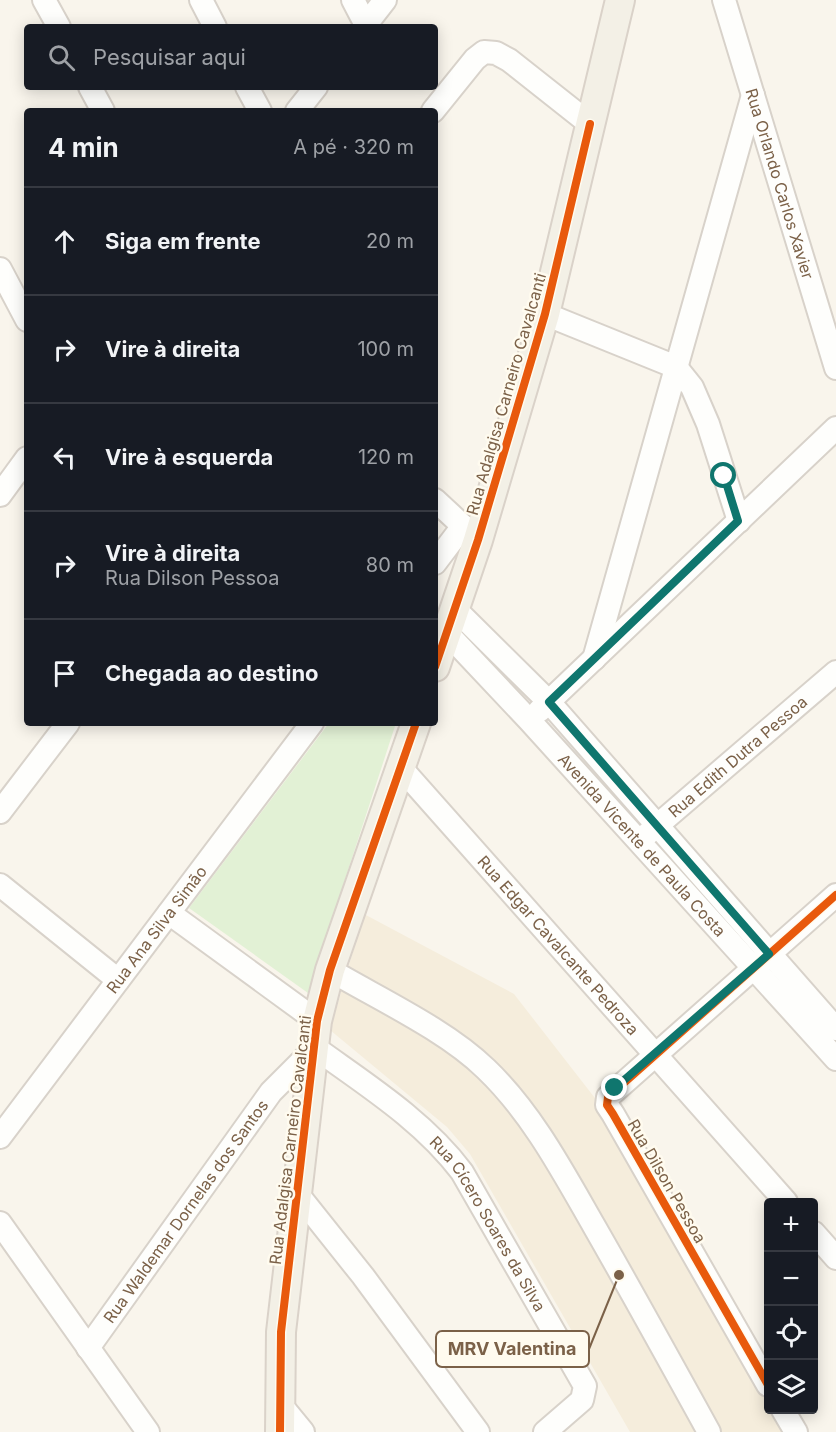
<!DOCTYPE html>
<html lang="pt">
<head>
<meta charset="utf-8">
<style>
	body { margin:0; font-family:Inter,sans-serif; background:#20242c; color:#f1f3f6 }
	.controls { position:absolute; right:18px; bottom:18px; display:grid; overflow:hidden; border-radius:6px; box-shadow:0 3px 15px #0003 }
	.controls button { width:54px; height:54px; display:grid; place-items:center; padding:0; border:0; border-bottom:2px solid #363941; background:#171b24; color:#f1f3f6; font:30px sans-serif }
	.stop { position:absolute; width:18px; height:18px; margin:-14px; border:4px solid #0f766e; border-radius:50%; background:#fff }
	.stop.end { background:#0f766e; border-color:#fff; box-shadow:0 2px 6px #0008 }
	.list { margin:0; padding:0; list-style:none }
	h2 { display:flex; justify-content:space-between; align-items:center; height:78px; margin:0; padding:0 24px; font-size:26px }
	h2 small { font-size:20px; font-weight:400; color:#9ea1a6 }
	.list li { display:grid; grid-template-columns:39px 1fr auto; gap:18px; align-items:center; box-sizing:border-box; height:108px; padding:0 24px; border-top:2px solid #363941 }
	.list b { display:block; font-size:22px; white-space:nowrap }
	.list p { margin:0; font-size:20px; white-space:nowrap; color:#9ea1a6 }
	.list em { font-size:20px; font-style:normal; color:#9ea1a6 }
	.icon { flex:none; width:33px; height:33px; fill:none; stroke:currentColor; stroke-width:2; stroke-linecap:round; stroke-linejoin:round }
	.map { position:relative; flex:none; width:836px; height:1432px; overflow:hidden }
	.search { position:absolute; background:#171b24; box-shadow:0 3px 15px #0003; left:24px; top:24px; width:414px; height:66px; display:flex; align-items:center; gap:15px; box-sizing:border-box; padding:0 21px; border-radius:6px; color:#9ea1a6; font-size:22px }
	.panel { position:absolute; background:#171b24; box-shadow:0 3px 15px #0003; left:24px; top:108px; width:414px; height:618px; border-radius:6px }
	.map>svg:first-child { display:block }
	.residential { fill:#f5eddc }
	.green { fill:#e2f1d5 }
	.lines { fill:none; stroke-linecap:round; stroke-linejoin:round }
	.minor-casing { stroke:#d8d2ca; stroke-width:26 }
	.major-casing { stroke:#dad2c9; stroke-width:32 }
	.minor { stroke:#fefefc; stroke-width:22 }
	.major { stroke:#f3f0e6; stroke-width:28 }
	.cycleway-casing { stroke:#fffbef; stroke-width:11 }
	.cycleway { stroke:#e8590c; stroke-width:8 }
	.route { stroke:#0f766e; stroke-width:8 }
	.labels { text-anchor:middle; stroke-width:5; stroke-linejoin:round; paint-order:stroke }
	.street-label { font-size:16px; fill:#7b6148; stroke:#fffbef }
	.leader { fill:none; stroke:#7b6148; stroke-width:2 }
	.callout-dot { fill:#7b6148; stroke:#fffbef; stroke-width:2 }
	.callout { fill:#fffbef; stroke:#7b6148; stroke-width:2 }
	.callout-label { font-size:18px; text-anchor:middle; font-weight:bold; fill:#7b6148 }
</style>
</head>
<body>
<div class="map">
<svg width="836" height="1432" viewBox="0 0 836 1432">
	<rect width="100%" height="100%" fill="#f9f5ec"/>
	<!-- residential -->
	<path class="residential" d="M364 914 514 994 598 1102 768 1396V1410H776L790 1432H630L470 1154 447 1127 330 1030Z"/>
	<!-- green -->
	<path class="green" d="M329 723H396L308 993 189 908Z"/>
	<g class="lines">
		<defs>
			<g id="minor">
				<path d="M44 0 59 27"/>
				<path d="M201 0 215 27"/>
				<path d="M353 0 366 25"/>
				<path id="s1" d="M724 0 836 368"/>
				<path d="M364 27 385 0"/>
				<path d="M90 87 103 111"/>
				<path d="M247 87 260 111"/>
				<path d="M297 111 316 87"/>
				<path d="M433 111 475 59 484 52 496 53 509 60 590 124"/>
				<path d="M0 269 27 320"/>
				<path d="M545 314 676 367 692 387 708 424 739 521"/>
				<path d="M0 495 27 458"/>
				<path d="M435 500 478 540"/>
				<path d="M435 563 463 526"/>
				<path d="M455 609 549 702 836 1029"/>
				<path id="s2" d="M447 633 529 720 836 1059"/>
				<path d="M594 659 753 95"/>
				<path d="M539 711 836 428"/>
				<path id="s3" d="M401 768 786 1202"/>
				<path d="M0 812 68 723"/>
				<path id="s4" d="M645 836 836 672"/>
				<path d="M0 885 118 980"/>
				<path d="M169 913 317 1021"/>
				<path d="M330 970C379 999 446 1030 486 1069 532 1113 563 1172 594 1226 633 1294 671 1363 709 1432"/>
				<path id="s5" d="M314 1047C365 1084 423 1120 462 1172L585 1386 582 1400 545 1432"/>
				<path id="s6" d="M0 1137 312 723"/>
				<path d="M296 1192 363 1276 478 1432"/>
				<path d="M0 1223 148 1432"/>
				<path d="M814 1233 836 1258"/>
				<path id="s7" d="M88 1348 271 1092 311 1052"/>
				<path d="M768 1385 613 1114 607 1105 608 1097 836 895"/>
				<path d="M280 1404 303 1432"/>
				<path d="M783 1410 796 1432"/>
			</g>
			<g id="major">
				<path d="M435 667 478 540 545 314 620 0"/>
				<path d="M280 1432 281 1332 317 1021 330 970 416 723"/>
			</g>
		</defs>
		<!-- minor casing -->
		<use href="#minor" class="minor-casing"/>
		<!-- major casing -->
		<use href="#major" class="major-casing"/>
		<!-- minor -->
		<use href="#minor" class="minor"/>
		<!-- major -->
		<use href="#major" class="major"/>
		<defs>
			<g id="cycleway">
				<path d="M435 667 478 540 545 314 590 124"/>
				<path d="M768 1385 613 1114 607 1105 608 1097 836 895"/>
				<path d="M280 1432 281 1332 317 1021 330 970 416 723"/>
			</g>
		</defs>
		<!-- cycleway casing -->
		<use href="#cycleway" class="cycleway-casing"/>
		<!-- cycleway -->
		<use href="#cycleway" class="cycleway"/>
	</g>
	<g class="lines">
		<!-- route -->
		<path class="route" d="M615 1088 769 954 549 702 738 521 724 476"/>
	</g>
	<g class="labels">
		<!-- street labels -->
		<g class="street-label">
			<text dy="6" stroke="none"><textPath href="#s1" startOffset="192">Rua Orlando Carlos Xavier</textPath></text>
			<text transform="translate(506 394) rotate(-74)" y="6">Rua Adalgisa Carneiro Cavalcanti</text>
			<text dy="6" stroke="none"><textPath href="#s4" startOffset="122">Rua Edith Dutra Pessoa</textPath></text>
			<text dy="6" stroke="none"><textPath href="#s2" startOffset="288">Avenida Vicente de Paula Costa</textPath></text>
			<text dy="6" stroke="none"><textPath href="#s6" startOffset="260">Rua Ana Silva Simão</textPath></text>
			<text dy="6" stroke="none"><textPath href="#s3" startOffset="237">Rua Edgar Cavalcante Pedroza</textPath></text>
			<text transform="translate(290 1140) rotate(-83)" y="6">Rua Adalgisa Carneiro Cavalcanti</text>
			<text transform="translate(667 1181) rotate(60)" y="6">Rua Dilson Pessoa</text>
			<text dy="6" stroke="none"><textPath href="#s7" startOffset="168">Rua Waldemar Dornelas dos Santos</textPath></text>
			<text dy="6" stroke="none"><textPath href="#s5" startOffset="252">Rua Cícero Soares da Silva</textPath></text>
		</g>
	</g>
	<!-- callouts -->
	<path class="leader" d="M619 1275L589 1349"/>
	<circle class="callout-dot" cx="619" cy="1275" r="6"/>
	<rect class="callout" x="436" y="1331" width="153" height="36" rx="6"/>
	<g class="callout-label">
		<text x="512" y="1355">MRV Valentina</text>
	</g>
</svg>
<div class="controls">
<button>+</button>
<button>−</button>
<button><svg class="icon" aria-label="locate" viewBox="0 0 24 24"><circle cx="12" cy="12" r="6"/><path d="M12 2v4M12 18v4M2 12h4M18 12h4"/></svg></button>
<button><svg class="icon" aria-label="layers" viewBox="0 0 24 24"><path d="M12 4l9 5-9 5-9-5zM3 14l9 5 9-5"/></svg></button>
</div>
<div class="stop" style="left:724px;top:476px"></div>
<div class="stop end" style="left:615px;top:1088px"></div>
<div class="search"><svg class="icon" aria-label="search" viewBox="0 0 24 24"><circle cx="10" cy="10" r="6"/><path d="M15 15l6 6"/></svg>Pesquisar aqui</div>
<section class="panel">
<h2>4 min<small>A pé · 320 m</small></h2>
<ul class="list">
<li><svg class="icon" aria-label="ahead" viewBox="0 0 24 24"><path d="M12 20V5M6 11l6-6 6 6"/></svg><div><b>Siga em frente</b></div><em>20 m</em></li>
<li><svg class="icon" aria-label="right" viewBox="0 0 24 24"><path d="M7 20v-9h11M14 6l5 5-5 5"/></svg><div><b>Vire à direita</b></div><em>100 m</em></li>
<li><svg class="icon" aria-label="left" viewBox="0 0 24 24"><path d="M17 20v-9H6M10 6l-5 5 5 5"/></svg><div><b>Vire à esquerda</b></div><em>120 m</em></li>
<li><svg class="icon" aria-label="right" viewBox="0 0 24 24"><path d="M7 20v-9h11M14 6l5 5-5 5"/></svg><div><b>Vire à direita</b><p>Rua Dilson Pessoa</p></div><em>80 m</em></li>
<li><svg class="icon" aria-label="arrive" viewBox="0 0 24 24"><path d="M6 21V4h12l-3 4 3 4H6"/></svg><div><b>Chegada ao destino</b></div></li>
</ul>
</section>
</div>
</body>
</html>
